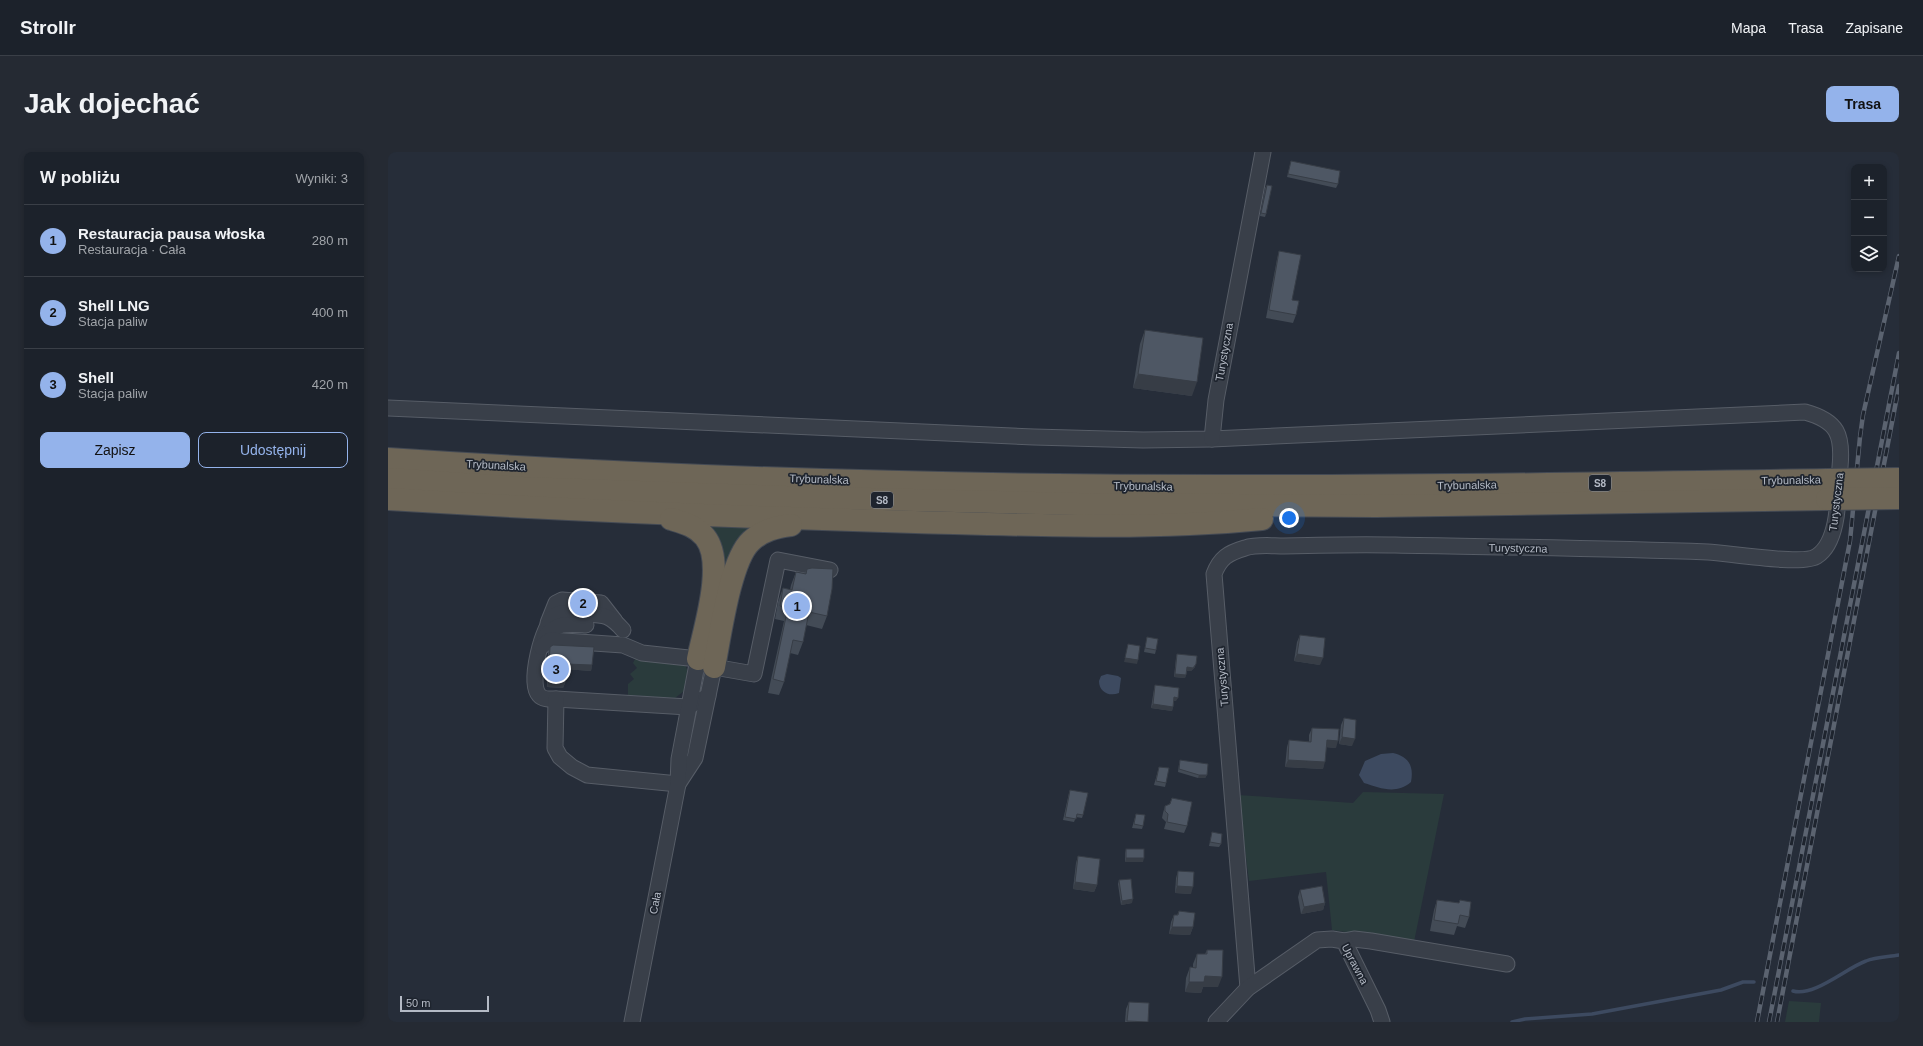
<!DOCTYPE html>
<html lang="pl">
<head>
<meta charset="utf-8">
<style>
	body { margin:0; font-family:Arial,sans-serif; background:#252a33; color:#f1f3f6 }
	.controls { position:absolute; right:12px; top:12px; display:grid; overflow:hidden; border-radius:8px; box-shadow:0 2px 6px #0003 }
	.controls button { width:36px; height:36px; display:grid; place-items:center; padding:0; border:0; border-bottom:1px solid #3a3f47; background:#1c222b; color:#f1f3f6; font:20px sans-serif }
	.scale { position:absolute; left:12px; bottom:10px; width:89px; box-sizing:border-box; padding-left:4px; border:2px solid #b4bac5; border-top:0; font-size:11px; line-height:14px; white-space:nowrap; color:#b4bac5; -webkit-text-stroke:3px #1e242e; paint-order:stroke }
	.you { position:absolute; left:901px; top:366px; width:14px; height:14px; margin:-10px; border:3px solid #fff; border-radius:50%; background:#1a73e8; box-shadow:0 0 0 6px #1a73e833 }
	.badge { display:grid; place-items:center; width:26px; height:26px; border-radius:50%; background:#94b3eb; color:#111; font-size:13px; font-weight:700 }
	.pin { position:absolute; translate:-50% -50%; border:2px solid #fff; box-shadow:0 1px 4px #0006 }
	.list { margin:0; padding:0; list-style:none }
	h2 { display:flex; justify-content:space-between; align-items:center; height:52px; margin:0; padding:0 16px; font-size:17px }
	h2 small { font-size:13px; font-weight:400; color:#a0a4a9 }
	.list li { display:grid; grid-template-columns:26px 1fr auto; gap:12px; align-items:center; box-sizing:border-box; height:72px; padding:0 16px; border-top:1px solid #3a3f47 }
	.list b { display:block; font-size:15px; white-space:nowrap }
	.list p { margin:0; font-size:13px; white-space:nowrap; color:#a0a4a9 }
	.list em { font-size:13px; font-style:normal; color:#a0a4a9 }
	.actions { display:flex; gap:8px; padding:12px 16px }
	.actions a { flex:1; padding:9px 0; border:1px solid #94b3eb; border-radius:8px; text-align:center; font-size:14px; color:#94b3eb }
	.actions .main { background:#94b3eb; color:#111 }
	.icon { flex:none; width:22px; height:22px; fill:none; stroke:currentColor; stroke-width:2; stroke-linecap:round; stroke-linejoin:round }
	.map { position:relative; flex:none; width:1511px; height:870px; overflow:hidden; border-radius:8px }
	header { display:flex; align-items:center; gap:24px; box-sizing:border-box; height:56px; padding:0 20px; background:#1c222b; border-bottom:1px solid #3a3f47 }
	header strong { font-size:19px }
	nav { display:flex; gap:22px; margin-inline-start:auto; font-size:14px }
	.intro { display:flex; align-items:center; justify-content:space-between; box-sizing:border-box; height:96px; padding:0 24px }
	h1 { margin:0; font-size:28px }
	.button { padding:10px 18px; border-radius:8px; background:#94b3eb; color:#111; font-size:14px; font-weight:700 }
	main { display:flex; gap:24px; padding:0 24px }
	aside { flex:1; background:#1c222b; border-radius:8px; box-shadow:0 2px 6px #0003 }
	.map>svg:first-child { display:block }
	.green { fill:#2a3b3c }
	.water { fill:#3d4a60 }
	.lines { fill:none; stroke-linecap:round; stroke-linejoin:round }
	.stream { stroke:#3d4a60; stroke-width:3.5 }
	.minor-casing { stroke:#575d67; stroke-width:17 }
	.highway-casing { stroke:#444a54; stroke-width:24 }
	.minor { stroke:#393f49; stroke-width:15 }
	.highway { stroke:#6e6657; stroke-width:22 }
	.rail-casing { stroke:#5b6370; stroke-width:4.5 }
	.rail { stroke:#1e242e; stroke-width:3; stroke-dasharray:9; stroke-linecap:butt }
	.highway-bridge-casing { stroke:#444a54; stroke-width:24; stroke-linecap:butt }
	.highway-bridge { stroke:#6e6657; stroke-width:22 }
	.wall { fill:#434b56 }
	.shaded-wall { fill:#373d46 }
	.building { fill:#4e5764; stroke:#373d46 }
	.labels { text-anchor:middle; stroke-width:3.5; stroke-linejoin:round; paint-order:stroke }
	.shield { fill:#1e242e; stroke:#878d98; stroke-width:1 }
	.shield-label { font-size:10px; font-weight:bold; fill:#b4bac5 }
	.street-label { font-size:11px; fill:#b4bac5; stroke:#1e242e }
</style>
</head>
<body>
<header>
<strong>Strollr</strong>
<nav><a>Mapa</a><a>Trasa</a><a>Zapisane</a></nav>
</header>
<div class="intro"><h1>Jak dojechać</h1><a class="button">Trasa</a></div>
<main>
<aside>
<h2>W pobliżu<small>Wyniki: 3</small></h2>
<ul class="list">
<li><span class="badge">1</span><div><b>Restauracja pausa włoska</b><p>Restauracja · Cała</p></div><em>280 m</em></li>
<li><span class="badge">2</span><div><b>Shell LNG</b><p>Stacja paliw</p></div><em>400 m</em></li>
<li><span class="badge">3</span><div><b>Shell</b><p>Stacja paliw</p></div><em>420 m</em></li>
</ul>
<div class="actions"><a class="main">Zapisz</a><a>Udostępnij</a></div>
</aside>
<div class="map">
<svg width="1511" height="870" viewBox="0 0 1511 870">
	<rect width="100%" height="100%" fill="#262d39"/>
	<!-- green -->
	<g class="green">
		<path d="M315 371 369 374 336 425Z"/>
		<path d="M247 507 296 512C303 520 298 530 296 539L287 546 240 543V532L246 527 242 522 249 516 245 511Z"/>
		<path d="M975 640 1056 642 1026 790 944 778 938 720 861 729 850 643 965 651Z"/>
		<path d="M1401 849 1433 851 1431 870H1397Z"/>
	</g>
	<!-- water -->
	<g class="water">
		<path d="M719 522 730 524 733 526 731 541C721 545 711 540 711 529L713 524Z"/>
		<path d="M1005 601C1021 605 1026 614 1023 630 1008 643 992 636 976 631L971 623 977 609 993 602Z"/>
	</g>
	<g class="lines">
		<!-- stream -->
		<g class="stream">
			<path d="M1405 839C1426 845 1458 816 1478 809 1488 805 1500 805 1511 803"/>
			<path d="M1124 870 1137 867 1204 862 1333 838 1355 830H1366"/>
		</g>
		<defs>
			<g id="minor">
				<path d="M0 256 646 285 755 288 824 287 1417 260C1450 269 1455 283 1452 315 1450 341 1452 389 1429 404 1416 414 1340 401 1320 400 1216 396 1111 395 1007 393 970 392 933 393 896 394 884 394 869 392 857 396 840 401 832 406 826 422L860 836"/>
				<path d="M824 287 828 248 875 0"/>
				<path d="M160 471 168 451 174 448 213 451 227 469"/>
				<path d="M235 478C222 463 217 463 198 462 189 462 175 458 168 463 154 472 140 531 151 543 155 548 163 547 168 547L300 555 320 544"/>
				<path d="M157 485C168 470 181 472 198 473"/>
				<path d="M153 495 162 488 235 493 254 501 310 507 326 515 366 522 390 408 442 418"/>
				<path d="M168 547 167 596 172 605 184 615 199 623 290 632"/>
				<path d="M290 632 307 606 326 515"/>
				<path d="M956 789 966 787 983 789 1119 812"/>
				<path d="M244 870 290 632 291 607 310 507"/>
				<path d="M828 870 860 836 929 788 944 787 956 789 990 858 994 870"/>
			</g>
			<g id="highway">
				<path d="M0 307C279 326 559 334 839 334 1039 335 1239 331 1439 328"/>
				<path d="M0 327 135 336 399 345 689 352 988 354 1439 347"/>
				<path d="M0 347C176 358 351 365 527 370 643 373 759 378 874 367"/>
				<path d="M283 367C296 371 308 374 317 385 338 411 316 477 310 507"/>
				<path d="M326 515C332 485 342 408 363 389 375 378 388 375 403 373"/>
			</g>
		</defs>
		<!-- minor casing -->
		<use href="#minor" class="minor-casing"/>
		<!-- highway casing -->
		<use href="#highway" class="highway-casing"/>
		<!-- minor -->
		<use href="#minor" class="minor"/>
		<!-- highway -->
		<use href="#highway" class="highway"/>
		<defs>
			<g id="rail">
				<path d="M1369 870 1462 389 1472 285 1475 263 1511 104"/>
				<path d="M1381 870 1511 201"/>
				<path d="M1389 870 1511 234"/>
			</g>
		</defs>
		<!-- rail casing -->
		<use href="#rail" class="rail-casing"/>
		<!-- rail -->
		<use href="#rail" class="rail"/>
		<defs>
			<g id="highway-bridge">
				<path d="M1439 328 1511 327"/>
				<path d="M1439 347 1511 346"/>
			</g>
		</defs>
		<!-- highway-bridge casing -->
		<use href="#highway-bridge" class="highway-bridge-casing"/>
		<!-- highway-bridge -->
		<use href="#highway-bridge" class="highway-bridge"/>
	</g>
	<!-- wall -->
	<g class="wall">
		<path d="M903 9 950 32 948 36 899 25Z"/>
		<path d="M879 33 878 62 877 65 872 64 877 36Z"/>
		<path d="M891 99 908 163 905 171 878 166 889 107Z"/>
		<path d="M757 178 804 244 745 236 752 192Z"/>
		<path d="M419 417 439 464 434 477 418 473 415 490 410 503 402 501 396 530 391 543 380 541 396 469 387 467 390 450 395 436 402 438 403 433 408 420 417 421Z"/>
		<path d="M912 483 932 513 906 509 909 490Z"/>
		<path d="M759 485 768 498 767 502 756 500Z"/>
		<path d="M162 495 204 513 203 519 178 517 177 531 175 536 159 535 160 501Z"/>
		<path d="M789 502 807 515 803 519H799L797 526 786 525 788 506Z"/>
		<path d="M767 533 788 549H786L784 559 763 556 766 537Z"/>
		<path d="M956 566 964 594 951 592 953 573Z"/>
		<path d="M924 576 948 596 938 595 935 617 897 615 899 595 901 588 921 590V583Z"/>
		<path d="M792 608 819 623 817 626H810L790 620 791 612Z"/>
		<path d="M771 615 778 631 777 635 766 633Z"/>
		<path d="M682 638 695 663 694 666 688 665 686 670 675 668 681 641Z"/>
		<path d="M784 646 799 674 796 681 776 677 778 670 774 666 775 661 777 654 781 653Z"/>
		<path d="M748 662 755 674 754 677 744 676Z"/>
		<path d="M824 680 833 692 831 695 821 694Z"/>
		<path d="M738 697 755 710H737V701Z"/>
		<path d="M690 704 709 733 706 740 685 737 688 711Z"/>
		<path d="M790 719 803 742 787 741 788 726Z"/>
		<path d="M731 728 744 751 733 753 730 732Z"/>
		<path d="M912 738 937 751 935 758 913 762 910 745Z"/>
		<path d="M1049 748 1071 751 1072 748 1081 765 1077 776 1069 774 1066 783 1042 779 1046 758Z"/>
		<path d="M791 759 805 775 802 783 781 782 783 770 786 763H789Z"/>
		<path d="M819 798 830 835H815L813 841 797 840 798 826 802 815H805V812L809 802H817Z"/>
		<path d="M741 850 760 870H737L738 857Z"/>
	</g>
	<!-- shaded-wall -->
	<g class="shaded-wall">
		<path d="M750 222 809 230 804 244 745 236Z"/>
		<path d="M909 502 935 506 932 513 906 509Z"/>
		<path d="M737 506 750 508 749 512 736 510Z"/>
		<path d="M178 512 204 513 203 519 176 517Z"/>
		<path d="M808 512 807 515 803 519H798L799 515Z"/>
		<path d="M787 522 798 523 797 526 786 525Z"/>
		<path d="M160 530 177 531 175 536 159 535Z"/>
		<path d="M786 545 790 546 788 549H785Z"/>
		<path d="M765 552 785 555 784 559 763 556Z"/>
		<path d="M954 585 967 587 964 594 951 592Z"/>
		<path d="M939 588 950 589 948 596 936 595Z"/>
		<path d="M900 608 937 610 935 617 897 615Z"/>
		<path d="M811 623H819L817 626H810Z"/>
		<path d="M738 706H756L755 710H737Z"/>
		<path d="M687 730 709 733 706 740 685 737Z"/>
		<path d="M789 734 805 735 803 742 787 741Z"/>
		<path d="M745 747 744 751 733 753 734 749Z"/>
		<path d="M937 751 935 758 913 762 916 755Z"/>
		<path d="M784 775H805L802 783 781 782Z"/>
		<path d="M817 824 834 825 830 835H815L813 841 797 840 801 830Z"/>
	</g>
	<!-- building -->
	<g class="building">
		<path d="M903 9 952 19 950 32 900 22Z"/>
		<path d="M879 33 884 34 878 62 873 61Z"/>
		<path d="M891 99 913 103 904 148 911 149 908 163 881 158Z"/>
		<path d="M757 178 815 186 809 230 750 222Z"/>
		<path d="M424 416 445 417 444 437 439 464 421 460 415 490 405 488 396 530 385 527 400 455 392 454 395 436 404 438 408 420 418 422 419 417Z"/>
		<path d="M912 483 937 486 935 506 909 502Z"/>
		<path d="M759 485 770 487 768 498 757 496Z"/>
		<path d="M740 492 752 494 750 508 737 506Z"/>
		<path d="M165 493 206 495 204 513 178 512 177 531 160 530 162 495Z"/>
		<path d="M789 502 809 504 808 512 805 516 799 515 798 523 787 522Z"/>
		<path d="M767 533 791 536 790 546 786 545 785 555 765 552Z"/>
		<path d="M956 566 968 568 967 587 954 585Z"/>
		<path d="M924 576 951 577 950 589 939 588 937 610 900 608 901 588 923 590Z"/>
		<path d="M792 608 820 612 819 623H811L791 617Z"/>
		<path d="M771 615 781 616 778 631 768 629Z"/>
		<path d="M682 638 700 641 695 663 689 662 688 667 677 665Z"/>
		<path d="M784 646 804 650 799 674 779 670 780 662 777 659V654L782 652Z"/>
		<path d="M748 662 757 663 755 674 746 672Z"/>
		<path d="M824 680 834 682 833 692 822 690Z"/>
		<rect x="738" y="697" width="18" height="9"/>
		<path d="M690 704 712 707 709 733 687 730Z"/>
		<path d="M790 719 806 720 805 735 789 734Z"/>
		<path d="M743 727 745 747 734 749 731 728Z"/>
		<path d="M934 734 937 751 916 755 912 738Z"/>
		<path d="M1049 748 1071 751 1072 748 1083 750 1081 765 1072 763 1070 772 1046 768Z"/>
		<path d="M791 759 807 761 805 775H784L786 763H790Z"/>
		<path d="M819 798H835L834 825 817 824 816 830H801L802 815 808 816 809 802H819Z"/>
		<path d="M741 850 761 851 760 870 739 869Z"/>
	</g>
	<g class="labels">
		<!-- shield labels -->
		<g class="shield">
			<rect x="1201" y="323" width="22" height="16" rx="3"/>
			<rect x="483" y="340" width="22" height="16" rx="3"/>
		</g>
		<g class="shield-label">
			<text x="1212" y="335">S8</text>
			<text x="494" y="352">S8</text>
		</g>
		<!-- street labels -->
		<g class="street-label">
			<text transform="translate(836 200) rotate(-80)" y="4">Turystyczna</text>
			<text transform="translate(108 313) rotate(3)" y="4">Trybunalska</text>
			<text transform="translate(431 327) rotate(2)" y="4">Trybunalska</text>
			<text transform="translate(1403 328) rotate(-1)" y="4">Trybunalska</text>
			<text transform="translate(1079 333) rotate(-1)" y="4">Trybunalska</text>
			<text transform="translate(755 334) rotate(1)" y="4">Trybunalska</text>
			<text transform="translate(1448 350) rotate(-83)" y="4">Turystyczna</text>
			<text transform="translate(1130 396) rotate(1)" y="4">Turystyczna</text>
			<text transform="translate(834 525) rotate(-95)" y="4">Turystyczna</text>
			<text transform="translate(267 751) rotate(-79)" y="4">Cała</text>
			<text transform="translate(967 812) rotate(62)" y="4">Uprawna</text>
		</g>
	</g>
</svg>
<div class="controls">
<button>+</button>
<button>−</button>
<button><svg class="icon" aria-label="layers" viewBox="0 0 24 24"><path d="M12 4l9 5-9 5-9-5zM3 14l9 5 9-5"/></svg></button>
</div>
<div class="scale">50 m</div>
<div class="you"></div>
<div class="pin badge" style="left:409px;top:454px">1</div>
<div class="pin badge" style="left:195px;top:451px">2</div>
<div class="pin badge" style="left:168px;top:517px">3</div>
</div>
</main>
</body>
</html>
